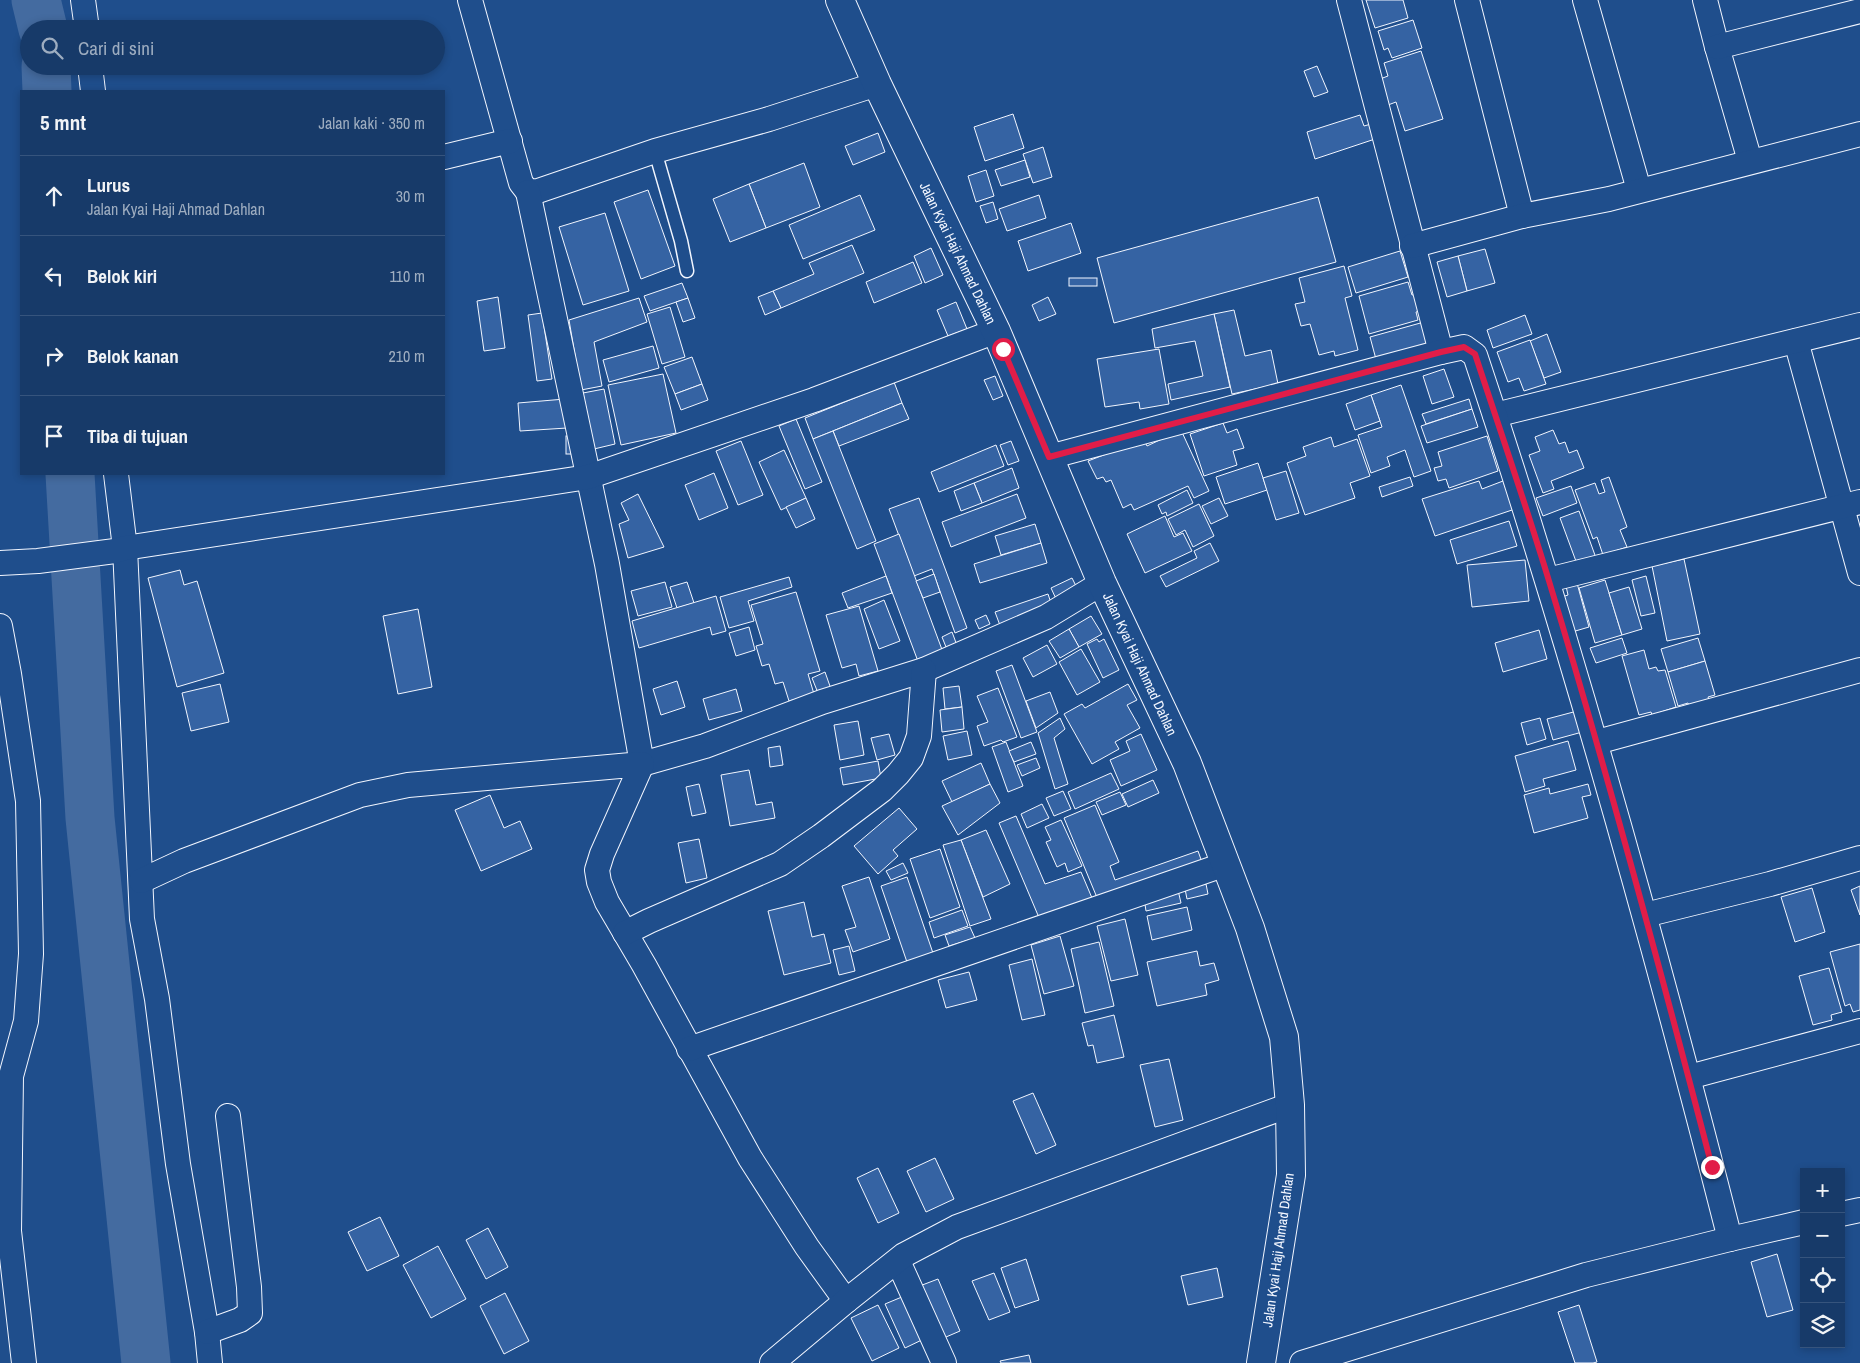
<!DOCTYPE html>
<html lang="id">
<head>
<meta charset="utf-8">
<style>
	body { margin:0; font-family:"Archivo Narrow",sans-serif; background:#244571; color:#f1f3f6 }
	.controls { position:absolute; right:15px; bottom:15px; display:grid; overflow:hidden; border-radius:0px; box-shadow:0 2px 8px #0003 }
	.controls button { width:45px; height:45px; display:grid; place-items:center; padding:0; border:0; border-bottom:1px solid #36547d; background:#173a69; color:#f1f3f6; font:25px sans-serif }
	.stop { position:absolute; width:15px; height:15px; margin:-11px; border:4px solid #e11d48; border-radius:50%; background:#fff }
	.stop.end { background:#e11d48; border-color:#fff; box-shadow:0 1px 5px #0008 }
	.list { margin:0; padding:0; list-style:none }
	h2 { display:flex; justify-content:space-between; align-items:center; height:65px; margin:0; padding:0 20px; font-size:21px }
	h2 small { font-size:16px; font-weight:400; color:#9eadc0 }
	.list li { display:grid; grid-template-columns:32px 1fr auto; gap:15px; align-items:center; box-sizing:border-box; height:80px; padding:0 20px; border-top:1px solid #36547d }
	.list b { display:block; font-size:19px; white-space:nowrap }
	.list p { margin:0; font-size:16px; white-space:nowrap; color:#9eadc0 }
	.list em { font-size:16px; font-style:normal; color:#9eadc0 }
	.icon { flex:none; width:28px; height:28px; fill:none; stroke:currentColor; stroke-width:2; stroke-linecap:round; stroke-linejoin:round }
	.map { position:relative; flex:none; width:1860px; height:1363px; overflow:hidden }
	.search { position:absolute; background:#173a69; box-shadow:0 2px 8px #0003; left:20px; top:20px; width:425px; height:55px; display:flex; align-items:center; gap:12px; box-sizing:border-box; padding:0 18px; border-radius:28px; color:#9eadc0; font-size:19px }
	.panel { position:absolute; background:#173a69; box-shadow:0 2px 8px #0003; left:20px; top:90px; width:425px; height:385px; border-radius:0px }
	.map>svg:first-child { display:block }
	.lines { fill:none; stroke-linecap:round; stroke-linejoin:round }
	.river { stroke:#446ba0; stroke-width:49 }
	.building { fill:#3563a3; stroke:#f2f6ff }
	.service-casing { stroke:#f2f6ff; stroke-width:15 }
	.minor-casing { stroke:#f2f6ff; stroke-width:26 }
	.tertiary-casing { stroke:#f2f6ff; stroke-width:30 }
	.service { stroke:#1f4e8c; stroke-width:12 }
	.minor { stroke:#1f4e8c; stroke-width:24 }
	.tertiary { stroke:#1f4e8c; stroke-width:28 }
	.route { stroke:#e11d48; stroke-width:6 }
	.labels { text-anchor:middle; stroke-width:4; stroke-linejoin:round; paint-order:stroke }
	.street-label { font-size:14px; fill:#f2f6ff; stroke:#1f4e8c }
</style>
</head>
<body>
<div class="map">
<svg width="1860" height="1363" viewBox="0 0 1860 1363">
	<rect width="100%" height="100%" fill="#1f4e8c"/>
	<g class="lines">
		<!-- river -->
		<g class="river">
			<path d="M36 0 43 29"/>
			<path d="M46 66 47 91"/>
			<path d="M70 474 90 818 146 1363"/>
		</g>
	</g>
	<!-- building -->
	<g class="building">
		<path d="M1366 0H1403L1408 18 1375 28Z"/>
		<path d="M1413 20 1422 48 1392 58 1388 48 1384 50 1378 31Z"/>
		<path d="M1421 51 1443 119 1405 131 1396 102 1388 105 1380 79 1388 76 1384 63Z"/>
		<path d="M1317 66 1328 92 1314 97 1304 71Z"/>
		<path d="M1013 114 1024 148 985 161 974 127Z"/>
		<path d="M1360 115 1364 126 1371 124 1381 137 1315 159 1307 132Z"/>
		<path d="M878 133 885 152 853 165 845 146Z"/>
		<path d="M1043 147 1052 177 1033 183 1023 154Z"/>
		<path d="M1025 160 1030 177 1001 186 995 170Z"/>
		<path d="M804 163 820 207 766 228 749 184Z"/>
		<path d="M986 170 994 196 976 202 968 176Z"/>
		<path d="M749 184 766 228 730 242 713 199Z"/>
		<path d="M648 190 675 266 641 279 614 202Z"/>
		<path d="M860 195 875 230 803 259 789 225Z"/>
		<path d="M1039 195 1046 218 1007 231 999 209Z"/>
		<path d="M1318 197 1336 262 1114 323 1097 258Z"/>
		<path d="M993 202 998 219 986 223 980 206Z"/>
		<path d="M605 213 629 291 583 305 559 227Z"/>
		<path d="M1071 223 1081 253 1028 271 1018 241Z"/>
		<path d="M852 245 864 273 781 308 773 291 814 274 809 263Z"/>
		<path d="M931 248 943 275 925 283 914 256Z"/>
		<path d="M1485 249 1495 283 1467 291 1458 256Z"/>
		<path d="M1400 251 1408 277 1356 293 1348 267Z"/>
		<path d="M1458 256 1467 291 1447 297 1437 262Z"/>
		<path d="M913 262 922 283 874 303 866 282Z"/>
		<path d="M1344 266 1352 296 1345 298 1358 350 1335 356 1334 351 1319 355 1310 324 1301 326 1295 304 1305 302 1299 278Z"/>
		<rect x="1069" y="278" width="28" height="8"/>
		<path d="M1408 282 1412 295 1422 293 1426 309 1416 312 1418 320 1369 334 1359 296Z"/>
		<path d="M682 283 688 298 650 311 644 296Z"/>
		<path d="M773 291 781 308 765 315 758 297Z"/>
		<path d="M498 297 505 348 484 351 477 301Z"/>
		<path d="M1048 297 1056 314 1039 321 1032 305Z"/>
		<path d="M639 298 647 322 594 342 602 386 581 390 569 320Z"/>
		<path d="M688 298 695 318 683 322 676 302Z"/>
		<path d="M956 302 967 329 948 336 937 310Z"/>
		<path d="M670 307 685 357 662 364 647 314Z"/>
		<path d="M1234 310 1245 356 1271 350 1278 384 1232 394 1214 314Z"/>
		<path d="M542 313 552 379 537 381 528 315Z"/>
		<path d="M1214 314 1230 387 1171 400 1168 384 1203 376 1195 341 1155 348 1152 329Z"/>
		<path d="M1525 315 1532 334 1493 348 1487 330Z"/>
		<path d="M1424 322 1431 348 1377 363 1370 337Z"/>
		<path d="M1547 334 1561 372 1544 378 1530 341Z"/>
		<path d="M1530 340 1546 384 1524 391 1519 378 1508 382 1497 352Z"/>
		<path d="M653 346 659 368 609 382 603 360Z"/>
		<path d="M1159 349 1169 404 1140 409 1139 402 1105 407 1097 359Z"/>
		<path d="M692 357 702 384 675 394 664 367Z"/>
		<path d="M1444 369 1454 397 1432 404 1423 376Z"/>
		<path d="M663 374 676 433 621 445 608 385Z"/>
		<path d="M995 376 1003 396 993 400 984 380Z"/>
		<path d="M894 382 902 403 813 439 805 418Z"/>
		<path d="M702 384 708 400 681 410 675 394Z"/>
		<path d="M1401 385 1431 471 1414 477 1405 450 1387 457 1390 466 1371 473 1358 435 1382 427 1371 395Z"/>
		<path d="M604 389 615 444 594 449 583 393Z"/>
		<path d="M1371 395 1380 421 1355 430 1346 404Z"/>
		<path d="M565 399 567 428 520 431 518 403Z"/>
		<path d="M1469 399 1472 409 1426 424 1422 414Z"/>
		<path d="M902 403 909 419 839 446 833 431Z"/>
		<path d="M1472 409 1478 427 1427 443 1421 426Z"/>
		<path d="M796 419 822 482 805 489 779 426Z"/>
		<path d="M1223 423 1227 433 1237 429 1244 448 1233 451 1237 465 1204 476 1190 434Z"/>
		<path d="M1181 430 1209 491 1194 498 1188 486 1134 510 1131 504 1123 508 1111 480 1106 482 1103 477 1097 479 1088 461 1135 443 1145 442 1147 446Z"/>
		<path d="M1553 430 1559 444 1565 442 1569 453 1577 450 1584 468 1551 481 1554 489 1543 493 1529 455 1540 451 1535 437Z"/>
		<path d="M833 431 876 541 857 549 813 439Z"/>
		<rect x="566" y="436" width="13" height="18"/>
		<path d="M1487 436 1498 471 1449 488 1446 479 1438 481 1434 468 1442 466 1438 452Z"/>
		<path d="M1331 437 1334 447 1357 439 1370 476 1350 483 1355 498 1305 515 1287 463 1306 456 1303 447Z"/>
		<path d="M741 441 763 495 738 505 716 451Z"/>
		<path d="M1011 441 1019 461 1008 465 1000 445Z"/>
		<path d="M996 445 1004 466 939 492 931 472Z"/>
		<path d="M784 450 806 498 781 510 759 462Z"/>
		<path d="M1258 463 1267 490 1225 504 1216 477Z"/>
		<path d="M1012 468 1019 488 982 503 974 483Z"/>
		<path d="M1286 471 1299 513 1276 520 1263 478Z"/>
		<path d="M714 473 728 508 699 520 685 485Z"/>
		<path d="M1410 477 1413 486 1382 497 1379 487Z"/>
		<path d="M1609 477 1627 527 1620 530 1627 547 1603 555 1597 537 1593 539 1575 490 1595 483 1599 494 1605 492 1601 480Z"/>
		<path d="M1479 481 1482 489 1503 481 1510 500 1518 508 1435 536 1422 499Z"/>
		<path d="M974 483 982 503 961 511 954 491Z"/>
		<path d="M1571 486 1577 503 1543 516 1536 498Z"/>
		<path d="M1187 490 1193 503 1167 516 1166 512 1162 514 1158 505Z"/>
		<path d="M638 494 664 547 628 558 619 524 629 520 621 503Z"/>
		<path d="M1017 494 1026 518 951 547 942 522Z"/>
		<path d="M806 498 815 519 796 528 786 507Z"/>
		<path d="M919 498 967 628 955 633 932 569 914 576 889 509Z"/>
		<path d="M1219 498 1228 516 1211 524 1202 506Z"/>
		<path d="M1199 504 1214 536 1193 547 1185 530 1176 535 1168 519Z"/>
		<path d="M1579 511 1596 558 1577 564 1560 518Z"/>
		<path d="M1165 516 1174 537 1183 533 1192 551 1145 573 1127 534Z"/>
		<path d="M1509 521 1517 546 1457 564 1450 540Z"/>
		<path d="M1035 524 1041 543 1001 555 995 536Z"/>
		<path d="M899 534 944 655 919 664 874 544Z"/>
		<path d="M1041 543 1047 563 980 583 974 564Z"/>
		<path d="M1210 543 1219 561 1166 587 1160 576 1197 558 1194 551Z"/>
		<path d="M1684 559 1700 634 1667 641 1652 566Z"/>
		<path d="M1525 560 1529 601 1472 607 1467 565Z"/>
		<path d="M180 570 184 585 197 581 224 673 177 687 148 578Z"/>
		<path d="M934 574 940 592 923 598 916 581Z"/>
		<path d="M886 576 892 593 848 608 842 593Z"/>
		<path d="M1646 576 1655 613 1641 616 1632 580Z"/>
		<path d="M789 577 792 587 748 601 754 621 729 628 720 597Z"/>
		<path d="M1072 578 1078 590 1057 601 1051 588Z"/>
		<path d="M1605 580 1622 635 1595 643 1579 588Z"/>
		<path d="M665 582 672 607 638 616 631 591Z"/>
		<path d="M687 582 694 603 677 608 670 587Z"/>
		<path d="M1577 583 1589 627 1572 632 1562 597 1568 595 1566 586Z"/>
		<path d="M1629 587 1642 629 1622 635 1609 593Z"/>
		<path d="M796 592 820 671 808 674 814 694 789 701 783 682 775 684 769 664 762 666 756 646 763 644 751 605Z"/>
		<path d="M1048 594 1053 609 1001 628 995 612Z"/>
		<path d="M716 596 726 631 712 635 710 627 639 648 632 621Z"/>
		<path d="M884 600 900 641 879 649 864 609Z"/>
		<path d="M859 606 878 671 859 676 856 664 842 668 826 615Z"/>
		<path d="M418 609 432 687 398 694 383 616Z"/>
		<path d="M986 615 990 624 979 629 975 620Z"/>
		<path d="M1091 616 1102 634 1079 647 1069 629Z"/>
		<path d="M749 627 755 650 736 656 729 633Z"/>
		<path d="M1069 629 1079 647 1060 658 1049 641Z"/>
		<path d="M1539 630 1547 659 1503 672 1495 643Z"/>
		<path d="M952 632 958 648 948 652 942 637Z"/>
		<path d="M1622 638 1627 653 1596 663 1590 648Z"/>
		<path d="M1698 638 1705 661 1668 672 1661 649Z"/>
		<path d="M1097 639 1099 642 1104 639 1119 670 1103 678 1087 644Z"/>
		<path d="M1047 645 1057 664 1033 677 1023 658Z"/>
		<path d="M1081 649 1100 682 1077 695 1059 662Z"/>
		<path d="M1644 650 1649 669 1656 667 1658 671 1665 670 1676 707 1652 715 1651 712 1639 715 1622 656Z"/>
		<path d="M1705 661 1715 695 1708 697 1710 703 1691 710 1688 703 1678 706 1668 672Z"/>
		<path d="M1012 665 1037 732 1021 738 996 671Z"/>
		<path d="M825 672 831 689 818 693 812 678Z"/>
		<path d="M677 681 685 707 661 715 653 689Z"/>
		<path d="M220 684 229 722 191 731 182 693Z"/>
		<path d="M1128 684 1137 700 1127 705 1140 728 1115 742 1119 749 1092 764 1064 714 1082 704 1085 708Z"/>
		<path d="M959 686 962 707 945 709 943 688Z"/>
		<path d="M998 688 1017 737 1003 742 1001 740 984 746 977 726 988 722 977 696Z"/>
		<path d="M736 689 742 711 709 720 703 699Z"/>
		<path d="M1050 692 1058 713 1036 728 1026 701Z"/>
		<path d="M962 707 964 729 942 732 940 710Z"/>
		<path d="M1581 710 1586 731 1553 740 1547 719Z"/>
		<path d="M1060 718 1065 729 1054 738 1068 784 1055 789 1038 733Z"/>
		<path d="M1540 718 1546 739 1527 745 1521 723Z"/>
		<path d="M858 721 864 755 840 760 834 725Z"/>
		<path d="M967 731 972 755 948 760 943 736Z"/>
		<path d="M889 734 895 755 877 760 871 738Z"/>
		<path d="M1141 734 1157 770 1121 786 1110 760 1130 751 1126 741Z"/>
		<path d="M1568 741 1576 770 1543 779 1545 786 1525 792 1515 756Z"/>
		<path d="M1006 742 1023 786 1008 792 992 747Z"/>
		<path d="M1031 742 1036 754 1014 762 1009 751Z"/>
		<path d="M780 746 783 765 770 767 768 748Z"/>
		<path d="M1036 758 1040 768 1022 776 1017 765Z"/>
		<path d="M878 761 881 778 843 785 840 768Z"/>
		<path d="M981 763 990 784 952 802 942 781Z"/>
		<path d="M749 770 756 805 772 802 775 818 730 826 721 775Z"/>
		<path d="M1111 773 1119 789 1075 809 1068 792Z"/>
		<path d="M1153 780 1159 793 1128 807 1122 794Z"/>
		<path d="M699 784 706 813 692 816 686 787Z"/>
		<path d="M990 784 1000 803 958 835 942 806Z"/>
		<path d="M1588 784 1591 795 1582 797 1588 818 1534 833 1524 795 1549 788 1550 794Z"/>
		<path d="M1063 791 1071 809 1054 816 1046 798Z"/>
		<path d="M1120 792 1126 805 1102 815 1096 802Z"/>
		<path d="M490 795 504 828 520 821 532 849 481 871 455 810Z"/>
		<path d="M1042 804 1049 818 1027 828 1021 814Z"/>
		<path d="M1095 805 1119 862 1110 866 1115 880 1198 851 1203 865 1098 900 1064 818Z"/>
		<path d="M899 808 917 829 893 850 898 856 878 874 854 846Z"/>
		<path d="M1016 816 1045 884 1081 872 1092 898 1040 920 999 823Z"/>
		<path d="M1061 820 1082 866 1068 872 1065 863 1057 867 1046 842 1051 840 1045 827Z"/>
		<path d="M986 830 1010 884 983 897 961 840Z"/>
		<path d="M699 839 707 878 686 883 678 843Z"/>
		<path d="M961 840 991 919 970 926 943 845Z"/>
		<path d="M940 849 960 907 930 918 910 859Z"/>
		<path d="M903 863 908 873 891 880 886 871Z"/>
		<path d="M869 877 890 939 853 952 845 930 856 927 842 886Z"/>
		<path d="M907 877 935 959 909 968 881 886Z"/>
		<path d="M1206 884 1208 894 1187 899 1185 889Z"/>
		<path d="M1860 886V915L1851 890Z"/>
		<path d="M1812 888 1825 932 1795 942 1781 897Z"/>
		<path d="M1178 890 1181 903 1146 911 1144 898Z"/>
		<path d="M804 902 812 937 824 934 831 963 784 975 768 911Z"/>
		<path d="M1187 907 1192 930 1152 940 1147 916Z"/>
		<path d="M962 910 968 926 934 938 929 922Z"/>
		<path d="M1125 919 1138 975 1111 981 1097 926Z"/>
		<path d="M970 927 975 938 949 946 945 935Z"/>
		<path d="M1060 936 1074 986 1044 994 1031 945Z"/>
		<path d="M1099 942 1114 1006 1085 1013 1071 949Z"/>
		<path d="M1860 944V1010L1853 1012 1850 1004 1845 1006 1830 952Z"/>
		<path d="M849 946 855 971 839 975 833 950Z"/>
		<path d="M1197 951 1200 966 1214 963 1219 980 1205 984 1207 995 1157 1006 1147 962Z"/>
		<path d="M1032 959 1045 1015 1022 1020 1009 965Z"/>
		<path d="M1829 968 1842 1012 1831 1015 1832 1020 1813 1025 1799 976Z"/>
		<path d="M969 972 977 1000 946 1008 938 980Z"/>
		<path d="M1114 1015 1124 1057 1097 1063 1093 1045 1088 1046 1082 1023Z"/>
		<path d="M1169 1059 1183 1120 1155 1127 1140 1065Z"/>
		<path d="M1033 1093 1056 1145 1036 1154 1013 1101Z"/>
		<path d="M935 1158 954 1199 926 1212 907 1171Z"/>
		<path d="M878 1168 899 1213 878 1223 857 1178Z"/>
		<path d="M380 1217 399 1256 367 1271 348 1232Z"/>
		<path d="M488 1228 508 1267 486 1279 466 1240Z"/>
		<path d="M438 1246 466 1299 431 1318 403 1265Z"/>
		<path d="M1777 1254 1793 1310 1767 1317 1751 1262Z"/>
		<path d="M1026 1259 1039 1300 1015 1308 1001 1268Z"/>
		<path d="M1217 1268 1223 1297 1188 1305 1181 1276Z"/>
		<path d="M994 1273 1010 1312 989 1320 972 1281Z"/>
		<path d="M938 1279 960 1331 939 1340 917 1287Z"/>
		<path d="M505 1293 529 1341 504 1354 480 1306Z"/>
		<path d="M909 1294 928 1337 905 1348 885 1304Z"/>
		<path d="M878 1305 899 1348 872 1361 851 1318Z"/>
		<path d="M1579 1305 1597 1362 1593 1363H1575L1558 1312Z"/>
		<path d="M1029 1355 1031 1363H1001L1000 1361Z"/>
	</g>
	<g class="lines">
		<defs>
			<path id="service" d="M655 151 681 241 687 271"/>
			<g id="minor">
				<path d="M83 0 87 29"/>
				<path d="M470 0 521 183 528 192 538 191 655 151 769 119 877 84"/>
				<path d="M1349 0 1441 352"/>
				<path d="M1467 0 1522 216"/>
				<path d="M1585 0 1639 190"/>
				<path d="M1705 0 1717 47 1750 161"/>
				<path d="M1717 47 1860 11"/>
				<path d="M90 66 93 91"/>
				<path d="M444 157 510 141"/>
				<path d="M528 192 607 564 642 764 705 746 822 702 924 670 1046 617 1102 583"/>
				<path d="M1412 246 1522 216 1609 199 1860 134"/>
				<path d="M1796 341 1860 573"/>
				<path d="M1495 415 1860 325"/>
				<path d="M1049 457 1441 352 1464 347 1475 355C1572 646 1654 941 1730 1239"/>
				<path d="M116 474 125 548 142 919 157 999 178 1164 207 1332 210 1363"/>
				<path d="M0 563 38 561 115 551 125 548 588 477 814 400 996 331"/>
				<path d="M1548 580 1860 502"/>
				<path d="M0 626 9 674 28 801 31 954 26 1021 11 1076 9 1231 24 1363"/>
				<path d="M1597 742 1860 670"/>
				<path d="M141 881 184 861 360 795 408 785 642 764 602 854 597 870 599 882 607 902 644 965 750 1158 807 1247 846 1301"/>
				<path d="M1645 915 1770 884 1860 858"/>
				<path d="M625 933 649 921 780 864 821 836 882 790 898 774 911 758 919 736 924 670"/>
				<path d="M689 1049 1226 864"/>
				<path d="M1689 1077 1860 1031"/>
				<path d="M1841 1214 1860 1210"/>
				<path d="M898 1261 944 1363"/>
				<path d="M207 1332 240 1320 250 1313 249 1287 228 1116"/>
				<path d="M772 1363 846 1301 904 1255 957 1227 1290 1105"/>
				<path d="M1302 1363 1586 1275 1730 1239 1804 1222"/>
			</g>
			<path id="tertiary" d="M840 0 877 84 996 331 1102 583 1187 763 1250 928 1284 1037 1290 1105 1291 1175 1261 1363"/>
		</defs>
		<!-- service casing -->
		<use href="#service" class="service-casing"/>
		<!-- minor casing -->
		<use href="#minor" class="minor-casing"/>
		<!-- tertiary casing -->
		<use href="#tertiary" class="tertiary-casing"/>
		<!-- service -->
		<use href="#service" class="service"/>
		<!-- minor -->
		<use href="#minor" class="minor"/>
		<!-- tertiary -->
		<use href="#tertiary" class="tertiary"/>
	</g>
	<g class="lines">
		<!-- route -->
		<path class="route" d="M1003 349 1049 457 1441 352 1464 347 1475 354C1500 430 1526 505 1549 581 1608 775 1661 971 1712 1167"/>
	</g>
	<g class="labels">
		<!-- street labels -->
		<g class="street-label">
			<text transform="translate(958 253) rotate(64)" y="5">Jalan Kyai Haji Ahmad Dahlan</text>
			<text transform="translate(1140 664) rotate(65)" y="5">Jalan Kyai Haji Ahmad Dahlan</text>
			<text transform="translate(1278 1250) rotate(-82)" y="5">Jalan Kyai Haji Ahmad Dahlan</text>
		</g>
	</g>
</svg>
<div class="controls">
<button>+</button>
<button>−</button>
<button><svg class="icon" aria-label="locate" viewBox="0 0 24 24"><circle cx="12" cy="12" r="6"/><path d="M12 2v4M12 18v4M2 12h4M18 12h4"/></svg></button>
<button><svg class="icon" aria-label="layers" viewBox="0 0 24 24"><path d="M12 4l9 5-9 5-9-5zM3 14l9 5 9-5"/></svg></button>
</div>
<div class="stop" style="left:1003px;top:349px"></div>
<div class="stop end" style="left:1712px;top:1167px"></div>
<div class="search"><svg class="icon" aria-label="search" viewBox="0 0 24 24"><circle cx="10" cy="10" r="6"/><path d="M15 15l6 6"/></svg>Cari di sini</div>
<section class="panel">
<h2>5 mnt<small>Jalan kaki · 350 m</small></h2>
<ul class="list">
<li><svg class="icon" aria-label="ahead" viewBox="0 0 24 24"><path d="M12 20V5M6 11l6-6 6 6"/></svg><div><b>Lurus</b><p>Jalan Kyai Haji Ahmad Dahlan</p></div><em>30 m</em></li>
<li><svg class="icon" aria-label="left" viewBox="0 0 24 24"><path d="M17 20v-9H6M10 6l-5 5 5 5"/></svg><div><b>Belok kiri</b></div><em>110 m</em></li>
<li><svg class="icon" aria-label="right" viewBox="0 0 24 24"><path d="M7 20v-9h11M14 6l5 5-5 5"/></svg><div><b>Belok kanan</b></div><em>210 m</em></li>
<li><svg class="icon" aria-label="arrive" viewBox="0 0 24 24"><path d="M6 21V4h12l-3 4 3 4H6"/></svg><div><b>Tiba di tujuan</b></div></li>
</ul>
</section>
</div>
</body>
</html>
